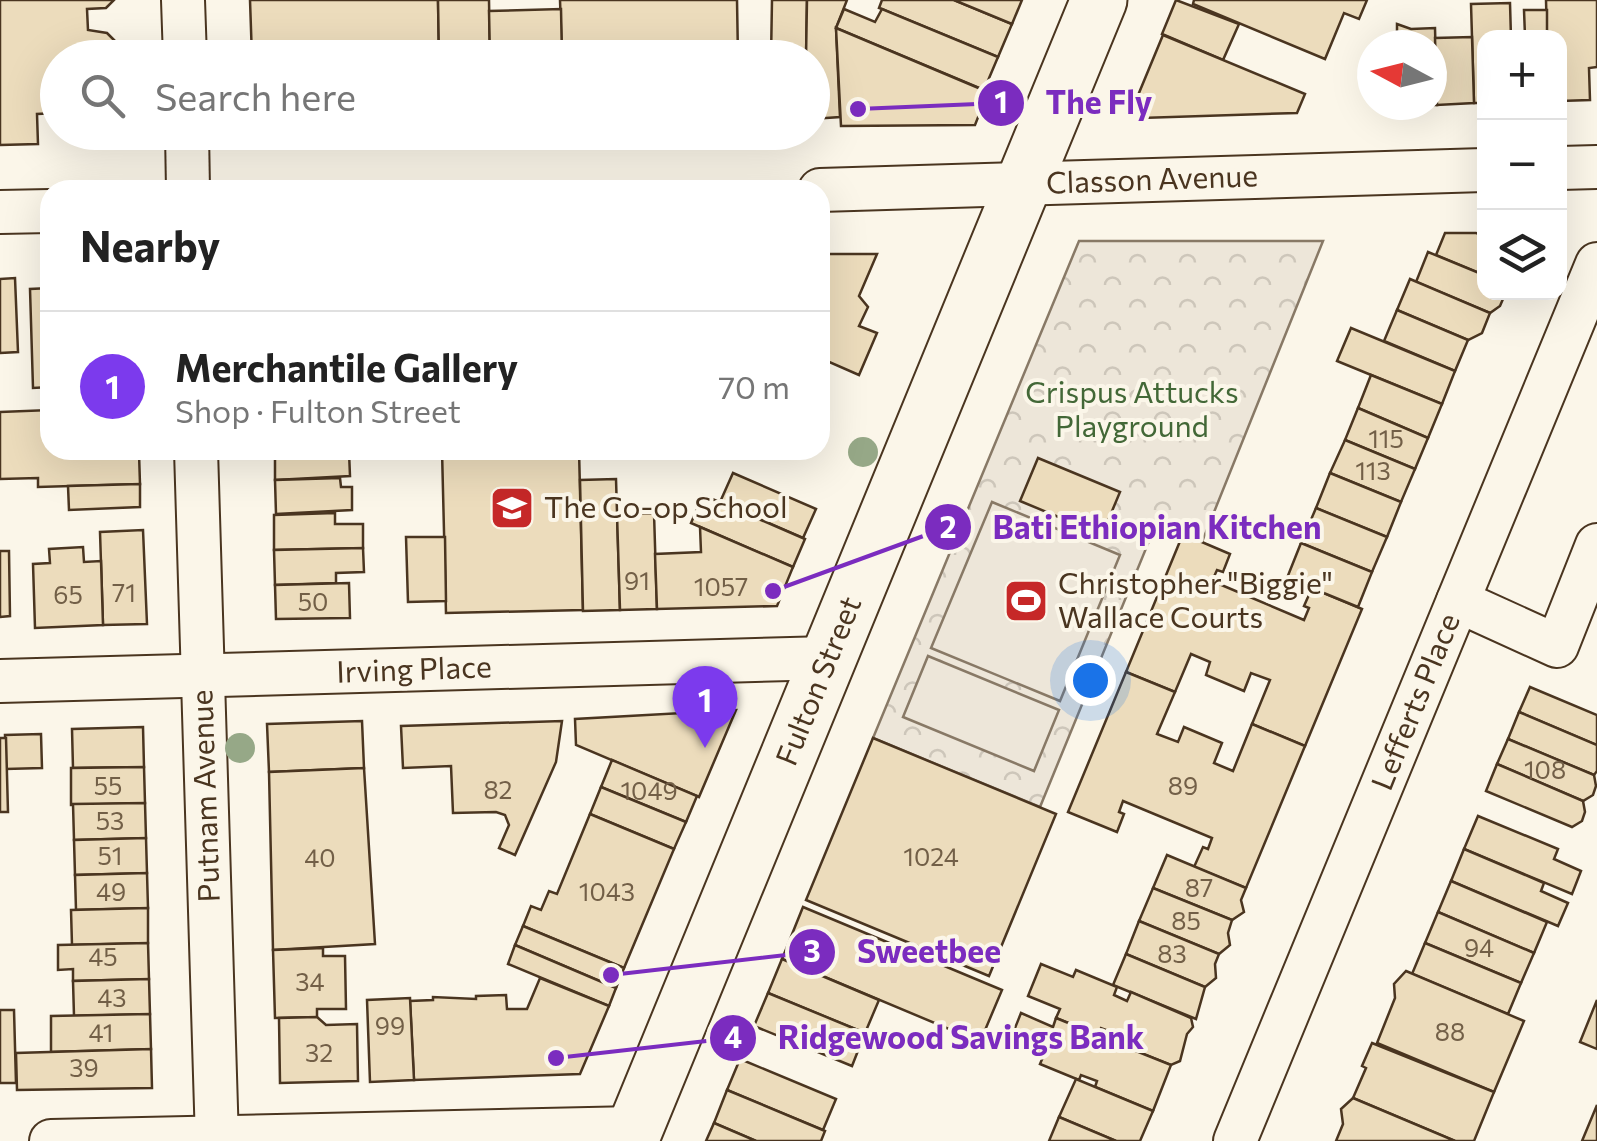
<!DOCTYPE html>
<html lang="en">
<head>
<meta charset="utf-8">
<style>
	body { margin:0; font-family:Commissioner,sans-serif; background:#f6f6f6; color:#222 }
	.controls { position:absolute; right:30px; top:30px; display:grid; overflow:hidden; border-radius:20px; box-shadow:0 10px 40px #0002 }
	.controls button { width:90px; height:90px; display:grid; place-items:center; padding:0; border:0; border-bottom:2px solid #e0e0e0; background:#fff; color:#222; font:50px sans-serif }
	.compass { position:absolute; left:1357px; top:30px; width:90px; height:90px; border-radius:50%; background:#fff; box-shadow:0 10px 40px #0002; rotate:277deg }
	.you { position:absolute; left:1090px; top:680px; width:35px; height:35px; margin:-25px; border:8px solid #fff; border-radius:50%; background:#1a73e8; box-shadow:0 0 0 15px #1a73e833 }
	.badge { display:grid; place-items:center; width:65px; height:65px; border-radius:50%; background:#7c3aed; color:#fff; font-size:32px; font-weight:700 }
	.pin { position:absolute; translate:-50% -82px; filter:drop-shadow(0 2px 5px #0008) }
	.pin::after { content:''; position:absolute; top:52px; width:35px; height:30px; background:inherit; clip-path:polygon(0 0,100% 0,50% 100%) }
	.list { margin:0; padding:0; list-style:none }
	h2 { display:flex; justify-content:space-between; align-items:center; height:130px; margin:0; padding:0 40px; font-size:42px }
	h2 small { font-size:32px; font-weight:400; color:#767676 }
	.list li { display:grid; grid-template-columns:65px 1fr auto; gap:30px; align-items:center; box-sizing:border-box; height:150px; padding:0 40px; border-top:2px solid #e0e0e0 }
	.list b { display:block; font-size:38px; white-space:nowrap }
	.list p { margin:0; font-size:32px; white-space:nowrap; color:#767676 }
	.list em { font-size:32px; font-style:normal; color:#767676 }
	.icon { flex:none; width:55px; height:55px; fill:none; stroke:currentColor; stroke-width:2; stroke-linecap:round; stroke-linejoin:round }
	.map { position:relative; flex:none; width:1597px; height:1141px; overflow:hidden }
	.search { position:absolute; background:#fff; box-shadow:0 10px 40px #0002; left:40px; top:40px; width:790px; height:110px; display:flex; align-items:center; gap:25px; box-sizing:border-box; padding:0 35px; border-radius:55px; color:#767676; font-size:38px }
	.panel { position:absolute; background:#fff; box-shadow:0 10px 40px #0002; left:40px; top:180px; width:790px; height:280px; border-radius:30px }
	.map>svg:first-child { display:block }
	.park { fill:url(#park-crowns); stroke:#887966; stroke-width:2.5 }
	.garden { fill:#ede6d9; stroke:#887966; stroke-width:2.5 }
	.building { fill:#ecdcbc; stroke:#4a3520; stroke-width:2.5 }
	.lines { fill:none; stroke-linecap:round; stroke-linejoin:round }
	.minor-casing { stroke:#4a3520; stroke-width:46 }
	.major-casing { stroke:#4a3520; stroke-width:59 }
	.minor { stroke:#fbf6e9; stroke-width:42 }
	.major { stroke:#fbf6e9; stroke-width:55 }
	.tree { fill:#96a887 }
	.labels { text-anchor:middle; stroke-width:8; stroke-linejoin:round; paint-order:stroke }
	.number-label { font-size:25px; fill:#725f47 }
	.street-label { font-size:30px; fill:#4a3520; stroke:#fbf6e9 }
	.park-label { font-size:30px; fill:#436837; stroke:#fbf6e9 }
	.poi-label { font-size:30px; fill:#4a3520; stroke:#fbf6e9; text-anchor:start }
	.leader { fill:none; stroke:#7b2cbf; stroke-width:4 }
	.callout-dot { fill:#7b2cbf; stroke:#fbf6e9; stroke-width:4 }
	.mark-label { font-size:30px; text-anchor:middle; font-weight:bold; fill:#fff }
	.callout-label { font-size:32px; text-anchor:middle; font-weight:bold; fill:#7b2cbf; stroke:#fbf6e9; stroke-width:8; stroke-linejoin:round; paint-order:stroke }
</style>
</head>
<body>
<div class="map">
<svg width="1597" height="1141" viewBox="0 0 1597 1141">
	<defs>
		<pattern id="park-crowns" width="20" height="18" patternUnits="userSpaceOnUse" patternTransform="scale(2.5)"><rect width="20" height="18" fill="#ede6d9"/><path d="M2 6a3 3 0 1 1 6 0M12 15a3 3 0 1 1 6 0" fill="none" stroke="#cdc6ba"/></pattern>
	</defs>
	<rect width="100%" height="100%" fill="#fbf6e9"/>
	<!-- park -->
	<path class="park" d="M1079 241H1323L1202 542 1156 524 1040 807 873 738Z"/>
	<!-- garden -->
	<g class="garden">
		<path d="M992 502 1120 555 1060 701 931 648Z"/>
		<path d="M928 656 1059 710 1034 771 903 717Z"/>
	</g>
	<!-- building -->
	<g class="building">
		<path d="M0 0H114L106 8 87 9 88 30 107 33 118 44 122 58H58V113L37 114 38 144 0 145Z"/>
		<path d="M250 0H438L439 58H252Z"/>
		<path d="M438 0H489L490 58H439Z"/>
		<path d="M560 0H737L738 58H562Z"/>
		<path d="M772 0H807L806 58H771Z"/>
		<path d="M807 0H847L836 28 840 117 812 119V58H806Z"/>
		<path d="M882 0H954L1012 24 998 57 882 9 879 8Z"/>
		<path d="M954 0H1022L1012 24Z"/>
		<path d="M1176 0 1239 24 1223 60 1162 34Z"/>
		<path d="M1194 0H1367L1359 19 1344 13 1325 59 1193 4Z"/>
		<path d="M1546 0H1597V67L1589 68 1590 100 1560 101V38H1547Z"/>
		<path d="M1510 3 1511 38H1484V103H1474L1471 4Z"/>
		<path d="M561 9 562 58H490L489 11Z"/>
		<path d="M844 9 875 22 882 9 998 57 984 90 836 28Z"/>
		<path d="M1524 10H1547V38H1511L1525 36Z"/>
		<path d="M1397 24 1411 29 1435 28 1437 105H1432V45H1397Z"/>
		<path d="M836 28 988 92 975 125 841 126Z"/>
		<path d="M1163 35 1305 94 1297 113 1141 118 1134 105Z"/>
		<path d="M1472 37 1474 103 1437 105 1435 38Z"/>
		<path d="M441 132V137L264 141 254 132Z"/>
		<path d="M1445 233H1476L1484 237V275L1436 255Z"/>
		<path d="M1428 252 1484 275V292H1506L1500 306 1490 313 1416 282Z"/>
		<path d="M820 254H877L859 296 868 307 859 326 877 333 859 375 820 358Z"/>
		<path d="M15 278 18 352 0 353V279Z"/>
		<path d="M1410 279 1490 313 1482 333 1468 340 1397 310Z"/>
		<path d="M50 288V387L33 388 30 289Z"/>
		<path d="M1397 310 1468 340 1455 371 1384 341Z"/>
		<path d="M1351 328 1455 371 1442 404 1337 361Z"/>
		<path d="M1371 375 1442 404 1428 438 1358 408Z"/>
		<path d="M1358 408 1428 438 1415 469 1345 440Z"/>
		<path d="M50 410V450H142L139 453 140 484 38 487V478L0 479V412Z"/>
		<path d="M1345 440 1415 469 1401 502 1330 473Z"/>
		<path d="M275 450 349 452 350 476 275 480Z"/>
		<path d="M442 450H579L583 610 446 613Z"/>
		<path d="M1038 458 1120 492 1102 535 1020 501Z"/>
		<path d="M733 473 816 509 803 538 720 502Z"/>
		<path d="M1330 473 1401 502 1387 537 1316 508Z"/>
		<path d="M340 478 341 487H352V510L276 514 275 480Z"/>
		<path d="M616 479 620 610 583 611 580 480Z"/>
		<path d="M140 484V507L69 510 68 486Z"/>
		<path d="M703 495 805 539 793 567 691 523Z"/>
		<path d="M1316 508 1387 537 1372 572 1301 543Z"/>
		<path d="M335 513V524H363V548L274 550V515Z"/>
		<path d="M654 513 657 609 620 610 617 514Z"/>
		<path d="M700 527 793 567 777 606 657 609 655 554 701 552Z"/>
		<path d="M143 530 147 624 103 625 100 532Z"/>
		<path d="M1183 534 1230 554 1223 572 1217 570 1212 581 1304 620 1309 608 1304 606 1312 588 1362 609 1305 746 1252 724 1270 680 1251 673 1244 691 1206 675 1210 662 1191 654 1175 692 1126 672Z"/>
		<path d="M406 537H445L446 601 408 602Z"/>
		<path d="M1301 543 1372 572 1358 607 1287 578Z"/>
		<path d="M83 547 84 562 101 561 103 625 35 628 33 564 50 563 49 549Z"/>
		<path d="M363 548 364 572 336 573V583L275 585 274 550Z"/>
		<path d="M0 551H9L10 616 0 617Z"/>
		<path d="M349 583 350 618 276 619 275 585Z"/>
		<path d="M1126 672 1175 692 1157 734 1178 742 1184 727 1222 743 1214 763 1233 771 1252 724 1305 746 1246 888 1194 867 1203 847 1208 849 1212 838 1123 801 1119 812 1124 814 1117 832 1068 812Z"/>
		<path d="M1530 687 1597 715V745L1519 712Z"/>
		<path d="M736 710 699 797 576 745 575 719Z"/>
		<path d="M1519 712 1597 745V771L1594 775 1508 739Z"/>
		<path d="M362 721 364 768 269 772 267 724Z"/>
		<path d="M562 721 556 762 515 855 499 848 509 825 505 815 496 812 453 813 451 766 403 768 401 726Z"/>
		<path d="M143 727 144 767 73 768 72 729Z"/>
		<path d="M41 734 42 768 6 769 5 735Z"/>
		<path d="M0 738H6L8 812H0Z"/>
		<path d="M873 738 1056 814 989 976 806 900Z"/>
		<path d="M1508 739 1594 775 1596 786 1593 795 1583 801 1497 764Z"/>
		<path d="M612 760 697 796 686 822 601 787Z"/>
		<path d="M1497 764 1583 801 1585 812 1582 821 1572 827 1486 791Z"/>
		<path d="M144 767 145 803 71 805V768Z"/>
		<path d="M364 768 375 944 273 950 269 772Z"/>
		<path d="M601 787 686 822 674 849 590 814Z"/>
		<path d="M145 803 146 838 74 840 73 804Z"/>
		<path d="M590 814 674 849 624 968 523 926 531 906 541 910 549 891 557 894Z"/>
		<path d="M1478 816 1558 849 1554 859 1581 871 1572 894 1464 849Z"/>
		<path d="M146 838 147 873 75 875 74 840Z"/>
		<path d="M1464 849 1544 883 1541 891 1568 903 1558 926 1451 881Z"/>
		<path d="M1167 855 1246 888 1241 900 1244 912 1232 920 1153 888Z"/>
		<path d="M147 873 148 908 76 910 75 875Z"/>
		<path d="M1451 881 1547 922 1534 953 1438 912Z"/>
		<path d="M1153 888 1232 920 1228 933 1230 945 1219 954 1139 921Z"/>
		<path d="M803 907 1002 990 980 1042 782 959Z"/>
		<path d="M148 908V943L72 945 71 910Z"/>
		<path d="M1438 912 1534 953 1521 983 1425 943Z"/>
		<path d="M1139 921 1219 954 1215 964 1216 978 1205 987 1126 954Z"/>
		<path d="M523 926 624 968 616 988 515 945Z"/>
		<path d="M148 943 149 979 73 981V969L58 970V945Z"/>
		<path d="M1425 943 1521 983 1508 1014 1412 974Z"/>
		<path d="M515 945 616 988 609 1006 508 964Z"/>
		<path d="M323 948V956H345L346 1009H317V1017L275 1018 273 950Z"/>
		<path d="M1126 954 1205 987 1196 1019 1113 985Z"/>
		<path d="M782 959 879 1000 865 1033 768 993Z"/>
		<path d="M1041 964 1073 977 1076 970 1117 987 1114 995 1127 1001 1131 992 1191 1018 1193 1027 1187 1034 1180 1061 1171 1065 1111 1041 1114 1033 1101 1028 1098 1035 1056 1018 1060 1009 1028 996Z"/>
		<path d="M1406 971 1524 1021 1494 1092 1377 1043 1395 998 1394 984Z"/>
		<path d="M540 978 609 1006 580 1074 414 1080 410 1001 433 1000V997L476 999V996L506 995 507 1009H527Z"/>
		<path d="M149 979 150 1014 74 1016 73 981Z"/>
		<path d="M768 993 865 1033 852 1066 754 1026Z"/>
		<path d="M410 998 414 1080 370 1082 367 1000Z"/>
		<path d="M1597 1000V1049L1580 1042Z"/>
		<path d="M0 1010H14L16 1083H0Z"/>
		<path d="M1021 1013 1053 1027 1056 1018 1098 1035 1096 1041 1109 1046 1111 1041 1171 1065 1153 1111 1095 1087 1097 1081 1081 1075 1079 1080 1040 1064 1043 1057 1009 1043Z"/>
		<path d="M150 1014 151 1049 51 1052V1016Z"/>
		<path d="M317 1017 326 1025 357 1024 358 1081 280 1083 279 1018Z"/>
		<path d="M1372 1043 1494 1092 1474 1141H1455L1353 1098 1366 1068 1362 1066Z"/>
		<path d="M151 1049 152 1088 17 1090 16 1053Z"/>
		<path d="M740 1059 836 1099 823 1130 727 1090Z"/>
		<path d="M1076 1079 1153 1111 1140 1141H1116L1059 1117Z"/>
		<path d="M727 1090 825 1131 821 1141H756L714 1123Z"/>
		<path d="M1353 1098 1455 1141H1336L1343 1124 1341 1109Z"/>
		<path d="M1597 1105V1141H1582Z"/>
		<path d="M1059 1117 1116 1141H1049Z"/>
		<path d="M714 1123 756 1141H706Z"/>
	</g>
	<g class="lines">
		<defs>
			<g id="minor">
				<path d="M183 0 185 58"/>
				<path d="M187 132 188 190"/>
				<path d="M1560 168 1597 167"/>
				<path d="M820 190 1484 170"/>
				<path d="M0 212 50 211"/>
				<path d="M196 450 217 1141"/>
				<path d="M1458 601 1557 646 1597 545"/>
				<path d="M0 681 828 658"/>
				<path d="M51 1141 635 1128"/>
				<path d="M1235 1141 1597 264"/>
			</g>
			<path id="major" d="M630 1141 1099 0"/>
		</defs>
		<!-- minor casing -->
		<use href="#minor" class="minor-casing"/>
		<!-- major casing -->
		<use href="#major" class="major-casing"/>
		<!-- minor -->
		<use href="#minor" class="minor"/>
		<!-- major -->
		<use href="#major" class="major"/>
	</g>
	<!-- trees -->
	<g class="tree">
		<circle cx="863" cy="452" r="15"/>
		<circle cx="240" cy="748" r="15"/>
	</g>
	<!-- icons -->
	<defs>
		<symbol id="school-square" viewBox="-11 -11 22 22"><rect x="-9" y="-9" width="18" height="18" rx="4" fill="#c62828" stroke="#fbf6e9"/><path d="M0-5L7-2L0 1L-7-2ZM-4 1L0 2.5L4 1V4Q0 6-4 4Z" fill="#fff"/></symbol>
		<symbol id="stadium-square" viewBox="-11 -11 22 22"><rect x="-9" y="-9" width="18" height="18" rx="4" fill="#c62828" stroke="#fbf6e9"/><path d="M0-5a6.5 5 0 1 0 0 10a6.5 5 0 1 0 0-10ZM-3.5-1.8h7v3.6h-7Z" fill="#fff"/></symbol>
	</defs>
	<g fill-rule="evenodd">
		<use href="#school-square" x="487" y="483" width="50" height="50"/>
		<use href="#stadium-square" x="1001" y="576" width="50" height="50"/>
	</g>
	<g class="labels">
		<!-- number labels -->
		<g class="number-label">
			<text x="1386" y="448">115</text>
			<text x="1373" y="480">113</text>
			<text x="637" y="590">91</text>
			<text x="721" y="596">1057</text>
			<text x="124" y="602">71</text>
			<text x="68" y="604">65</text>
			<text x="313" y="611">50</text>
			<text x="1545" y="779">108</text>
			<text x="108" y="795">55</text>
			<text x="1183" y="795">89</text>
			<text x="498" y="799">82</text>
			<text x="649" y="800">1049</text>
			<text x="110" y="830">53</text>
			<text x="110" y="865">51</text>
			<text x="931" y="866">1024</text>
			<text x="320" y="867">40</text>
			<text x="1199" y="897">87</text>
			<text x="111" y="901">49</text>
			<text x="607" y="901">1043</text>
			<text x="1186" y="930">85</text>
			<text x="1479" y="957">94</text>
			<text x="1172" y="963">83</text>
			<text x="103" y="966">45</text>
			<text x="310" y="991">34</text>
			<text x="112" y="1007">43</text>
			<text x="390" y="1035">99</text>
			<text x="1450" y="1041">88</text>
			<text x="101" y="1042">41</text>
			<text x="319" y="1062">32</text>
			<text x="84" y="1077">39</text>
		</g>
		<!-- street labels -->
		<g class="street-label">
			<text transform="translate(1152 180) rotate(-2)" y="10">Classon Avenue</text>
			<text transform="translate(414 670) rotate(-2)" y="10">Irving Place</text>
			<text transform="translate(819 681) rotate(-68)" y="10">Fulton Street</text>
			<text transform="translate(1416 702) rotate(-68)" y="10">Lefferts Place</text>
			<text transform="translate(206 796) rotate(-92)" y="10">Putnam Avenue</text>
		</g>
		<!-- park labels -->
		<g class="park-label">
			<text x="1132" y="403">Crispus Attucks<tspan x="1132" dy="34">Playground</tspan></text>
		</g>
		<!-- poi labels -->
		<g class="poi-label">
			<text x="544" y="518">The Co-op School</text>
			<text x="1058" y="594">Christopher "Biggie"<tspan x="1058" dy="34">Wallace Courts</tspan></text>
		</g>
	</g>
	<!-- callouts -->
	<path class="leader" d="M858 109L1001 103M773 591L948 527M611 975L812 952M556 1058L733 1038"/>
	<g class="callout-dot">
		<circle cx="858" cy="109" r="10"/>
		<circle cx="773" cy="591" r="10"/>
		<circle cx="611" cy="975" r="10"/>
		<circle cx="556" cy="1058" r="10"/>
		<circle cx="1001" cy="103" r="25"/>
		<circle cx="948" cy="527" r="25"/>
		<circle cx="812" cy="952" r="25"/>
		<circle cx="733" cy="1038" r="25"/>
	</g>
	<g class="mark-label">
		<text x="1001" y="113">1</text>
		<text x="948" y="538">2</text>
		<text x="812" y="962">3</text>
		<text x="733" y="1048">4</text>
	</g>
	<g class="callout-label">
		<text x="1099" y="114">The Fly</text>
		<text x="1157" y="539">Bati Ethiopian Kitchen</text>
		<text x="929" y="963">Sweetbee</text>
		<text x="961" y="1049">Ridgewood Savings Bank</text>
	</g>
</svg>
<div class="controls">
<button>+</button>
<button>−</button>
<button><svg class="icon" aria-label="layers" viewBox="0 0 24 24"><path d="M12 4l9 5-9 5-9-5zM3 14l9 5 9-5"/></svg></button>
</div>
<svg class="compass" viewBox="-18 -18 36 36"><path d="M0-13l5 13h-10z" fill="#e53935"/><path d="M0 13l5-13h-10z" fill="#767676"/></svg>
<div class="you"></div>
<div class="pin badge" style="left:705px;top:748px">1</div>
<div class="search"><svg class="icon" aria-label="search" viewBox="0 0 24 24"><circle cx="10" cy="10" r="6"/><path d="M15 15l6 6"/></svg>Search here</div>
<section class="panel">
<h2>Nearby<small></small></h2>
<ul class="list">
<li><span class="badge">1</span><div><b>Merchantile Gallery</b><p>Shop · Fulton Street</p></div><em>70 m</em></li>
</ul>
</section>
</div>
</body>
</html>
